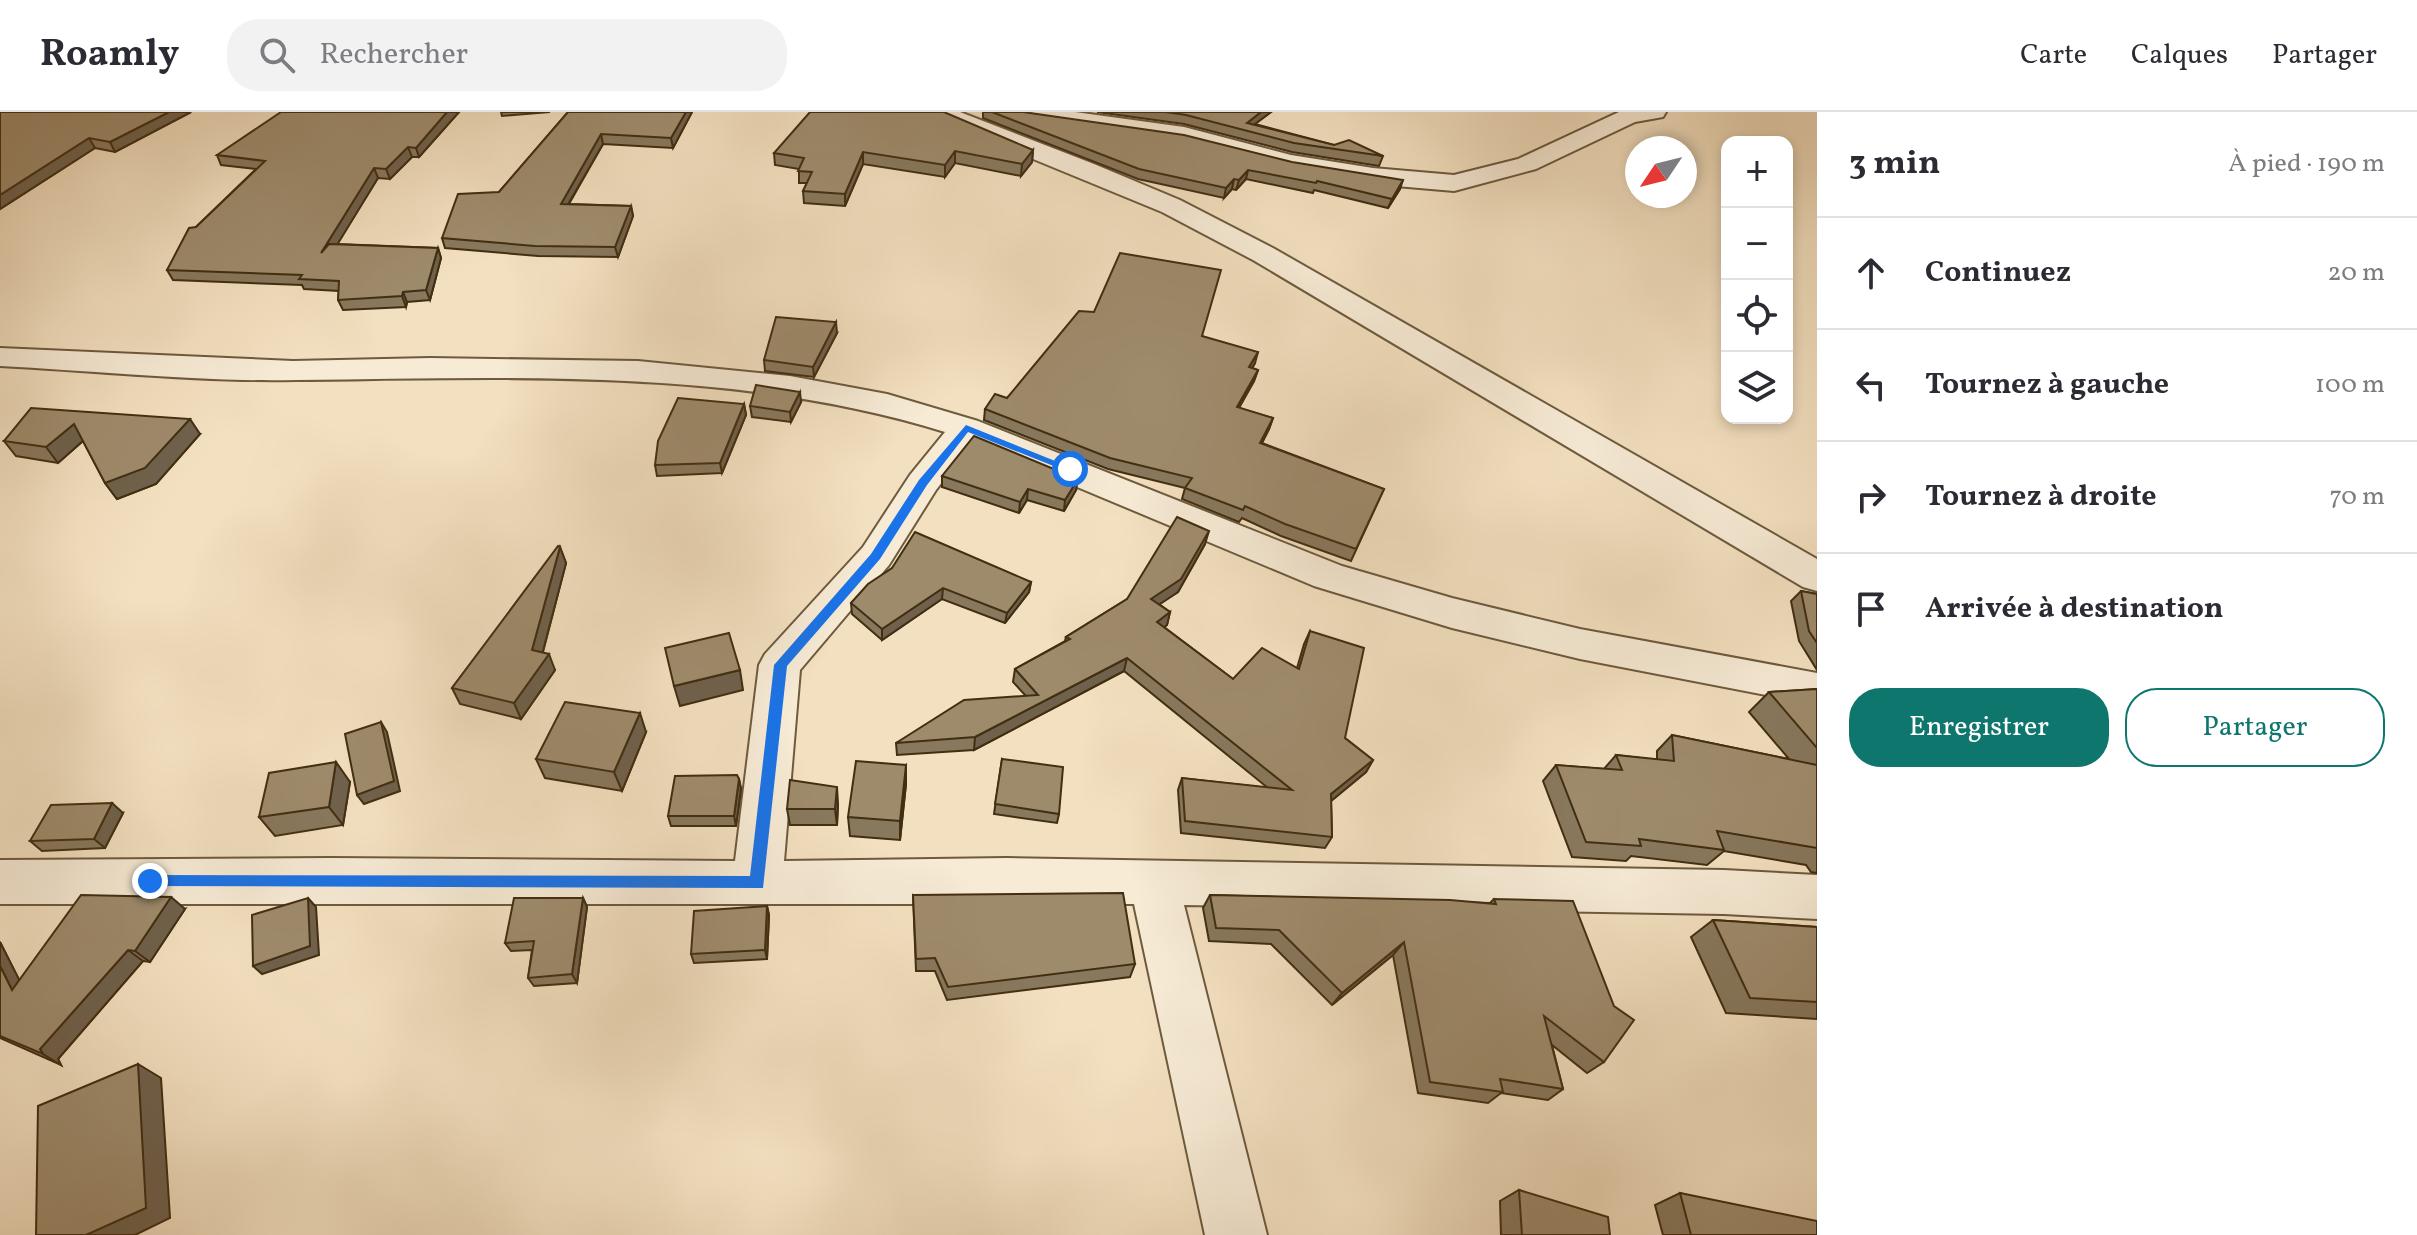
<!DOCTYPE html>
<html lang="fr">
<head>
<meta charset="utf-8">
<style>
	body { margin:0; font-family:Vollkorn,serif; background:#f2f2f3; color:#2b2b33 }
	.controls { position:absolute; right:24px; top:24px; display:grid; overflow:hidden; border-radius:16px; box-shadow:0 4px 12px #0003 }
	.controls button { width:72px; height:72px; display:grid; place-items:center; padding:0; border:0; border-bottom:2px solid #e1e1e2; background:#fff; color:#2b2b33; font:40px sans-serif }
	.compass { position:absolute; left:1625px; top:24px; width:72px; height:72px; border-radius:50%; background:#fff; box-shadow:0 4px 12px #0003; rotate:235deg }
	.stop { position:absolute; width:24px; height:24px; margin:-18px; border:6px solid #1a73e8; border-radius:50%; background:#fff }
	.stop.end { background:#1a73e8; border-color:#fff; box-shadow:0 2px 8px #0008 }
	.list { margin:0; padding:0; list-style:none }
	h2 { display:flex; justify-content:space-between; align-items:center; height:104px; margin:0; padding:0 32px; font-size:34px }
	h2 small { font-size:26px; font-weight:400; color:#7c7c81 }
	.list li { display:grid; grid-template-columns:52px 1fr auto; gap:24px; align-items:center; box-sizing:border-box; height:112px; padding:0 32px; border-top:2px solid #e1e1e2 }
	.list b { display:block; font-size:30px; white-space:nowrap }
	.list em { font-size:26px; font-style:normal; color:#7c7c81 }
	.actions { display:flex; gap:16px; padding:24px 32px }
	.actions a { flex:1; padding:18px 0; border:2px solid #0f766e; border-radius:32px; text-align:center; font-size:28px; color:#0f766e }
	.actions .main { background:#0f766e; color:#fff }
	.icon { flex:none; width:44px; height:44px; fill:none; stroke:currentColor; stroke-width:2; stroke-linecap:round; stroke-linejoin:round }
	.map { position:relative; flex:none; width:1817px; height:1123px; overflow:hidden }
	header { display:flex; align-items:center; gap:48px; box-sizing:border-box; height:112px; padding:0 40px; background:#fff; border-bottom:2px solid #e1e1e2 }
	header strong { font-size:38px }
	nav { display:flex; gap:44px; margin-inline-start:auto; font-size:28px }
	.search { width:560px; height:72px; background:#f2f2f3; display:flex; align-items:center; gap:20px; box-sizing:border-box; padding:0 28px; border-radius:32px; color:#7c7c81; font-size:30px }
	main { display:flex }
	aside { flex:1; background:#fff }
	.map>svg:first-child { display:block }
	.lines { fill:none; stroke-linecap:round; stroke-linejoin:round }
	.street-casing { stroke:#6e5a3d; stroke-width:4 }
	.street { fill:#f7ebd6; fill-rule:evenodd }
	.wall { fill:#88785d; stroke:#422e11; stroke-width:2 }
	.shaded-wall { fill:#6f614c; stroke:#422e11; stroke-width:2 }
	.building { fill:#9e8b6c; stroke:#422e11; stroke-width:2 }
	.route { fill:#1a73e8 }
</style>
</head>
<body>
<header>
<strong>Roamly</strong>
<div class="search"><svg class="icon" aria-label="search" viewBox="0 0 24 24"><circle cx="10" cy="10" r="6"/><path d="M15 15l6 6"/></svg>Rechercher</div>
<nav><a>Carte</a><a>Calques</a><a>Partager</a></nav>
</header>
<main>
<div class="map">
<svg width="1817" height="1123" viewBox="0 0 1817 1123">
	<rect width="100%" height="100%" fill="#f3e0c0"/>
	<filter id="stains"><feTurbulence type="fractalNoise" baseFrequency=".0025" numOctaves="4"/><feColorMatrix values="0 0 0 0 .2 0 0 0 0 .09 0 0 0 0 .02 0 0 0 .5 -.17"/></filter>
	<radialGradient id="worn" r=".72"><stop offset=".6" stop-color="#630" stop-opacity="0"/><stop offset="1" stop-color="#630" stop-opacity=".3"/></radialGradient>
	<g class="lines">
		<defs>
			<g id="street">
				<path d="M928 0H960L1094 52 1180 88 1273 136 1817 447V479L1803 475 1253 148 1162 100 931 5Z"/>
				<path d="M1014 0H1075L1184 15 1291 43 1373 56 1454 63 1518 47 1619 0H1666L1663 5 1635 10 1536 57 1454 79 1373 72 1290 57 1183 29 1025 7 1017 5Z"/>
				<path d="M0 236 293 249 430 246 638 249 790 264 887 282 978 309 1342 454 1452 486 1580 517 1817 561V593L1580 547 1452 516 1314 474 972 331 936 378 889 453 800 558 784 749 1007 746 1724 758 1817 763V807L1724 802 1184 793 1267 1123H1205L1134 792H0V748L330 746 735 749 759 553 765 542 863 435 910 363 945 320C735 255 514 266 296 268 200 270 97 259 0 254Z"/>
			</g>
		</defs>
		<!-- street casing -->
		<use href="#street" class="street-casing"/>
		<!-- street -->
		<use href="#street" class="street"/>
	</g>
	<!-- wall -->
	<g class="wall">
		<path d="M0 0H191L115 40 95 36 0 97Z"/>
		<path d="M459 0 419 45H412L390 67 378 66 337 132 438 136 441 146 430 188 407 190 406 195 343 198 338 188 339 179 304 177 302 173 173 168 167 158 196 115 256 57 221 53 217 43Z"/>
		<path d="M501 0H550L502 4Z"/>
		<path d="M568 0H692L673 36 603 32 569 92 631 94 633 104 618 145 538 144 445 136 442 126 499 80Z"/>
		<path d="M983 0H1023L1400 77 1388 96 1314 78 1313 81 1246 67 1236 78 1232 77 1224 86 1138 67 983 6Z"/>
		<path d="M1097 0H1271L1255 12 1334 33 1383 44 1379 54 1292 40 1184 12Z"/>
		<path d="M1033 38 1032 50 1021 64 955 51 945 65 863 52 845 94 804 91 803 79 807 71H799V57L775 53 774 41Z"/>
		<path d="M837 221 814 265 765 259 764 248Z"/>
		<path d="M1202 224 1255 251 1252 256 1258 258 1254 269 1239 296 1273 306 1269 317 1262 331 1384 377 1351 449 1281 424 1242 406 1239 410 1182 387 1185 376 1108 357 984 308 985 297Z"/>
		<path d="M801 290 791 310 752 305 750 294Z"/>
		<path d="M744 292 746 303 722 361 657 364 655 353Z"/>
		<path d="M200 322 156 372 117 387 105 371 83 329 58 351 16 344 4 329Z"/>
		<path d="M942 364 1076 378 1064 399 1027 388 1019 401 942 375Z"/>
		<path d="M1205 432 1178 480 1159 492 1170 500 1167 513 1164 515 1233 567 1297 556 1304 532 1310 519 1345 626 1373 648 1366 660 1331 689 1332 725 1325 736 1181 721 1178 678 1182 666 1268 676 1124 559 974 638 897 643 896 631 1026 584 1013 570 1015 557 1065 529 1066 525 1127 487Z"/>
		<path d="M560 435 566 451 543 540 555 558 521 607 460 592 452 576Z"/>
		<path d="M892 456 1031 470 1029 480 1005 511 942 487 882 528 852 502 851 491Z"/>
		<path d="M1801 479 1817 482V558L1799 529 1791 489Z"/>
		<path d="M1817 577V761L1811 760 1806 753 1724 739 1707 753 1631 744 1626 749 1572 745 1543 669 1556 653 1604 657 1616 643 1657 648V639L1672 623 1789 647 1749 600 1769 580Z"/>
		<path d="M646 620 622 679 545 666 536 647Z"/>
		<path d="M1002 647 1059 702 1057 711 994 702Z"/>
		<path d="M906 653V672L900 728 850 724 848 705Z"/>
		<path d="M739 667 741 677 736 714H671L668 704Z"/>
		<path d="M350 670 343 713 275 724 259 705Z"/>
		<path d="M838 692 837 713H790L787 697Z"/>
		<path d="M123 701 105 736 42 739 30 729Z"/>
		<path d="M913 783 1135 852 1130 865 947 888 935 859H916Z"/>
		<path d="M1210 783 1490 791 1494 787 1604 950 1587 961 1552 933 1563 977 1548 988 1501 981 1488 991 1418 981 1393 843 1332 893 1271 832 1209 829 1203 796Z"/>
		<path d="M583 786 587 795 577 871 534 874 528 866 532 838 511 839 505 831Z"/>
		<path d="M767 794 769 803 767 847 694 851 691 842Z"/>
		<path d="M185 797 150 850 143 849 58 947 61 953 0 926V830L19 868Z"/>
		<path d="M1713 808 1817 815V907L1726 901 1691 825Z"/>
		<path d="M1519 1078 1610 1123H1501L1500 1089Z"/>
		<path d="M1680 1081 1817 1123H1663L1655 1093Z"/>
	</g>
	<!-- shaded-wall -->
	<g class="shaded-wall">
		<path d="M169 0H191L115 40 110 30Z"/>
		<path d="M447 0H459L419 45 416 36Z"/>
		<path d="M686 0H692L673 36 671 26Z"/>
		<path d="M1261 0H1271L1247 18V11Z"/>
		<path d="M601 22 603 32 563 101 561 92Z"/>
		<path d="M89 26 95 36 0 97V83Z"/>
		<path d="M408 35 412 45 390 67 386 57Z"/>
		<path d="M1033 38 1032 50 1021 64 1022 52Z"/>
		<path d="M955 39V51L945 65V53Z"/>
		<path d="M863 40V52L845 94V82Z"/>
		<path d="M374 56 378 66 326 151 321 141Z"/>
		<path d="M1248 58 1246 67 1236 78 1239 68Z"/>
		<path d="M1234 67 1232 77 1224 86 1226 76Z"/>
		<path d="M1403 68 1400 77 1388 96 1392 87Z"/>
		<path d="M631 94 633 104 618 145 615 135Z"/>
		<path d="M438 136 441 146 430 188 426 178Z"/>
		<path d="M403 180 407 190 406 195 402 184Z"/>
		<path d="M836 210 837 221 814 265 813 255Z"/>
		<path d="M1258 240 1255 251 1246 267 1249 255Z"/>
		<path d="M1258 258 1254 269 1233 306 1237 295Z"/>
		<path d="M800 280 801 290 791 310 790 300Z"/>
		<path d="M744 292 746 303 722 361 720 351Z"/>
		<path d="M1273 306 1269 317 1256 342 1260 331Z"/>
		<path d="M190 307 200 322 156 372 117 387 105 371Z"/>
		<path d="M74 312 85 327 58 351 46 335Z"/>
		<path d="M1078 367 1076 378 1064 399 1065 388Z"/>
		<path d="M1028 377 1027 388 1019 401 1020 390Z"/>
		<path d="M1209 419 1205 432 1178 480 1148 500 1151 487Z"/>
		<path d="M560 435 566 451 539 554 532 538Z"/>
		<path d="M1031 470 1029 480 1005 511 1007 501Z"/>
		<path d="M943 476 942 487 882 528V517Z"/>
		<path d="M1170 500 1167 513 1154 523 1157 510Z"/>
		<path d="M549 542 555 558 521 607 514 591Z"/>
		<path d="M1127 546 1124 559 974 638 975 625Z"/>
		<path d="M740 558 743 578 680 594 674 574Z"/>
		<path d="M640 601 646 620 622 679 614 660Z"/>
		<path d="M381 610 387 620 400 679 364 692 357 683Z"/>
		<path d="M1373 648 1366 660 1325 694 1331 682Z"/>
		<path d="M336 650 350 670 343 713 329 695Z"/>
		<path d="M906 653V672L900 728V709Z"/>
		<path d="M739 667 741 677 736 714 734 704Z"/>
		<path d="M837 675 838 692 837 713 835 697Z"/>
		<path d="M112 691 123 701 105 736 94 727Z"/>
		<path d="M171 785 185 797 150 850 135 839Z"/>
		<path d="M308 786 316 795 319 843 262 862 253 854Z"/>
		<path d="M583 786 587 795 577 871 572 862Z"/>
		<path d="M767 794 769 803 767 847 765 838Z"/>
		<path d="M0 830 30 889 12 878 0 854Z"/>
		<path d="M1404 830 1393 843 1332 893 1342 881Z"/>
		<path d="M128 838 143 849 58 947 61 953 43 942 40 937Z"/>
		<path d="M138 952 161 966 170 1106 135 1123H86Z"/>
	</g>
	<!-- building -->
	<g class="building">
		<path d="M0 0H169L110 30 89 26 0 83Z"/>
		<path d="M281 0H447L416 36 408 35 386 57 374 56 321 141 329 132 438 136 426 178 403 180 402 184 338 188 339 169 299 167 302 163 167 158 189 116 196 115 265 49 217 43Z"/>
		<path d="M568 0H686L671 26 601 22 561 92 631 94 615 135 535 134 442 126 458 82 499 80Z"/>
		<path d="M810 0H944L1033 38 1022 52 955 39 945 53 863 40 845 82 803 79 812 60 798 59 804 46 774 41Z"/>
		<path d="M992 0H1023L1184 23 1292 50 1403 68 1392 87 1317 69 1316 71 1248 58 1239 68 1234 67 1226 76 1139 57Z"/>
		<path d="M1166 0H1261L1247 11 1334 33 1349 28 1383 44 1294 31 1186 3Z"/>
		<path d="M1120 141 1221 158 1202 224 1258 240 1249 255 1258 258 1237 295 1273 306 1260 331 1384 377 1356 437 1285 412 1245 394 1243 398 1185 376 1192 366 1110 346 985 297 995 282 1007 286 1079 199 1094 200Z"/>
		<path d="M776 205 836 210 813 255 764 248Z"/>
		<path d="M756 273 800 280 790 300 750 294Z"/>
		<path d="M678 286 744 292 720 351 655 353 658 329Z"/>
		<path d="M31 296 190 307 145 356 105 371 74 312 46 335 4 329Z"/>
		<path d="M974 324 1078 367 1065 388 1028 377 1020 390 942 364Z"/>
		<path d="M1177 405 1209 419 1181 467 1151 487 1170 500 1157 510 1233 567 1262 536 1299 557 1310 519 1364 536 1345 626 1373 648 1331 682 1332 725 1185 709 1182 666 1292 678 1127 546 975 625 896 631 964 588 1038 583 1015 557 1070 527 1066 525 1127 487Z"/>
		<path d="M915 420 1031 470 1007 501 943 476 882 517 851 491 868 472 892 456Z"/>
		<path d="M558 434 560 435 532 538 549 542 514 591 452 576Z"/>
		<path d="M1801 479 1817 482V531L1809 519Z"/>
		<path d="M729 521 740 558 674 574 665 536Z"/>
		<path d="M1817 577V636L1769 580Z"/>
		<path d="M565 590 640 601 614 660 536 647Z"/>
		<path d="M381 610 394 669 357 683 345 622Z"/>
		<path d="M1672 623 1817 653V736L1717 719 1724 738 1639 727 1641 734 1586 730 1556 653 1622 658 1616 643 1674 649Z"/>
		<path d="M1002 647 1063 655 1059 702 995 692Z"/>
		<path d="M856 649 906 653 900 709 848 705Z"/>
		<path d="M336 650 329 695 259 705 269 661Z"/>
		<path d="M737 663 739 667 734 704H668L675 664Z"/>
		<path d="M790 668 837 675 835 697H787Z"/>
		<path d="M112 691 94 727 30 729 51 693Z"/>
		<path d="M1123 781 1135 852 948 875 935 846 916 847 913 783Z"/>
		<path d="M81 783 171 785 135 839 128 838 40 937 43 942 0 924V854L12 878Z"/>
		<path d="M1210 783 1450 788 1496 792 1494 787 1573 789 1614 894 1634 908 1604 950 1544 904 1563 977 1500 967 1503 980 1430 970 1404 830 1342 881 1279 818 1216 816Z"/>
		<path d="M308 786 310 834 253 854 252 803Z"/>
		<path d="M514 786H583L572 862 528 866 534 829 505 831Z"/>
		<path d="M767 794 765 838 691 842 694 799Z"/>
		<path d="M1713 808 1817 815V890L1750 886Z"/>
		<path d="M138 952 146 1096 86 1123H36L38 994Z"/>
		<path d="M1519 1078 1608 1105 1610 1123H1522Z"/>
		<path d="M1680 1081 1817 1109V1123H1691Z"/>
	</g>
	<!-- route -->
	<path class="route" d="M966 313 1075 357 1066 359 968 320 927 373 880 447 787 554 763 776 145 774V765L150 763 750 764 774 553 871 442 919 368Z"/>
	<rect width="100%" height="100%" filter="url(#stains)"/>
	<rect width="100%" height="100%" fill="url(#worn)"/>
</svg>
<div class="controls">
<button>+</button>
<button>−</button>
<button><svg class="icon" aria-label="locate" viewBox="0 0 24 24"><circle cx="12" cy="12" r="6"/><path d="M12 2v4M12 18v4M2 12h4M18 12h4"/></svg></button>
<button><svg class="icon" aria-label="layers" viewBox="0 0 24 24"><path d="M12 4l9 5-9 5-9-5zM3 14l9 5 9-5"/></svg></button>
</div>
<svg class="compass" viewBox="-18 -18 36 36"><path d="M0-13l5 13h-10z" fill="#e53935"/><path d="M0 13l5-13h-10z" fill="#7c7c81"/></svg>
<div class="stop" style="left:1070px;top:357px"></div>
<div class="stop end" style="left:150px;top:769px"></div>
</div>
<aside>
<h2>3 min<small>À pied · 190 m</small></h2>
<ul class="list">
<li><svg class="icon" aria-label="ahead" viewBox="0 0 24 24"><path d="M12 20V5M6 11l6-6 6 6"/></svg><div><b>Continuez</b></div><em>20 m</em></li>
<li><svg class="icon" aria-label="left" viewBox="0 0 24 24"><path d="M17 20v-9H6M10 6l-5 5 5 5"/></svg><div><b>Tournez à gauche</b></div><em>100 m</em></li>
<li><svg class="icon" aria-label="right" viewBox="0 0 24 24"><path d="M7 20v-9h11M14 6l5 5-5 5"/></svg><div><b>Tournez à droite</b></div><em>70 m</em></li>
<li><svg class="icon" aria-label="arrive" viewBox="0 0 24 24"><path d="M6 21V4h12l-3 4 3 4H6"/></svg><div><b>Arrivée à destination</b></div></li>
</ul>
<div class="actions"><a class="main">Enregistrer</a><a>Partager</a></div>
</aside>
</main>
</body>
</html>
